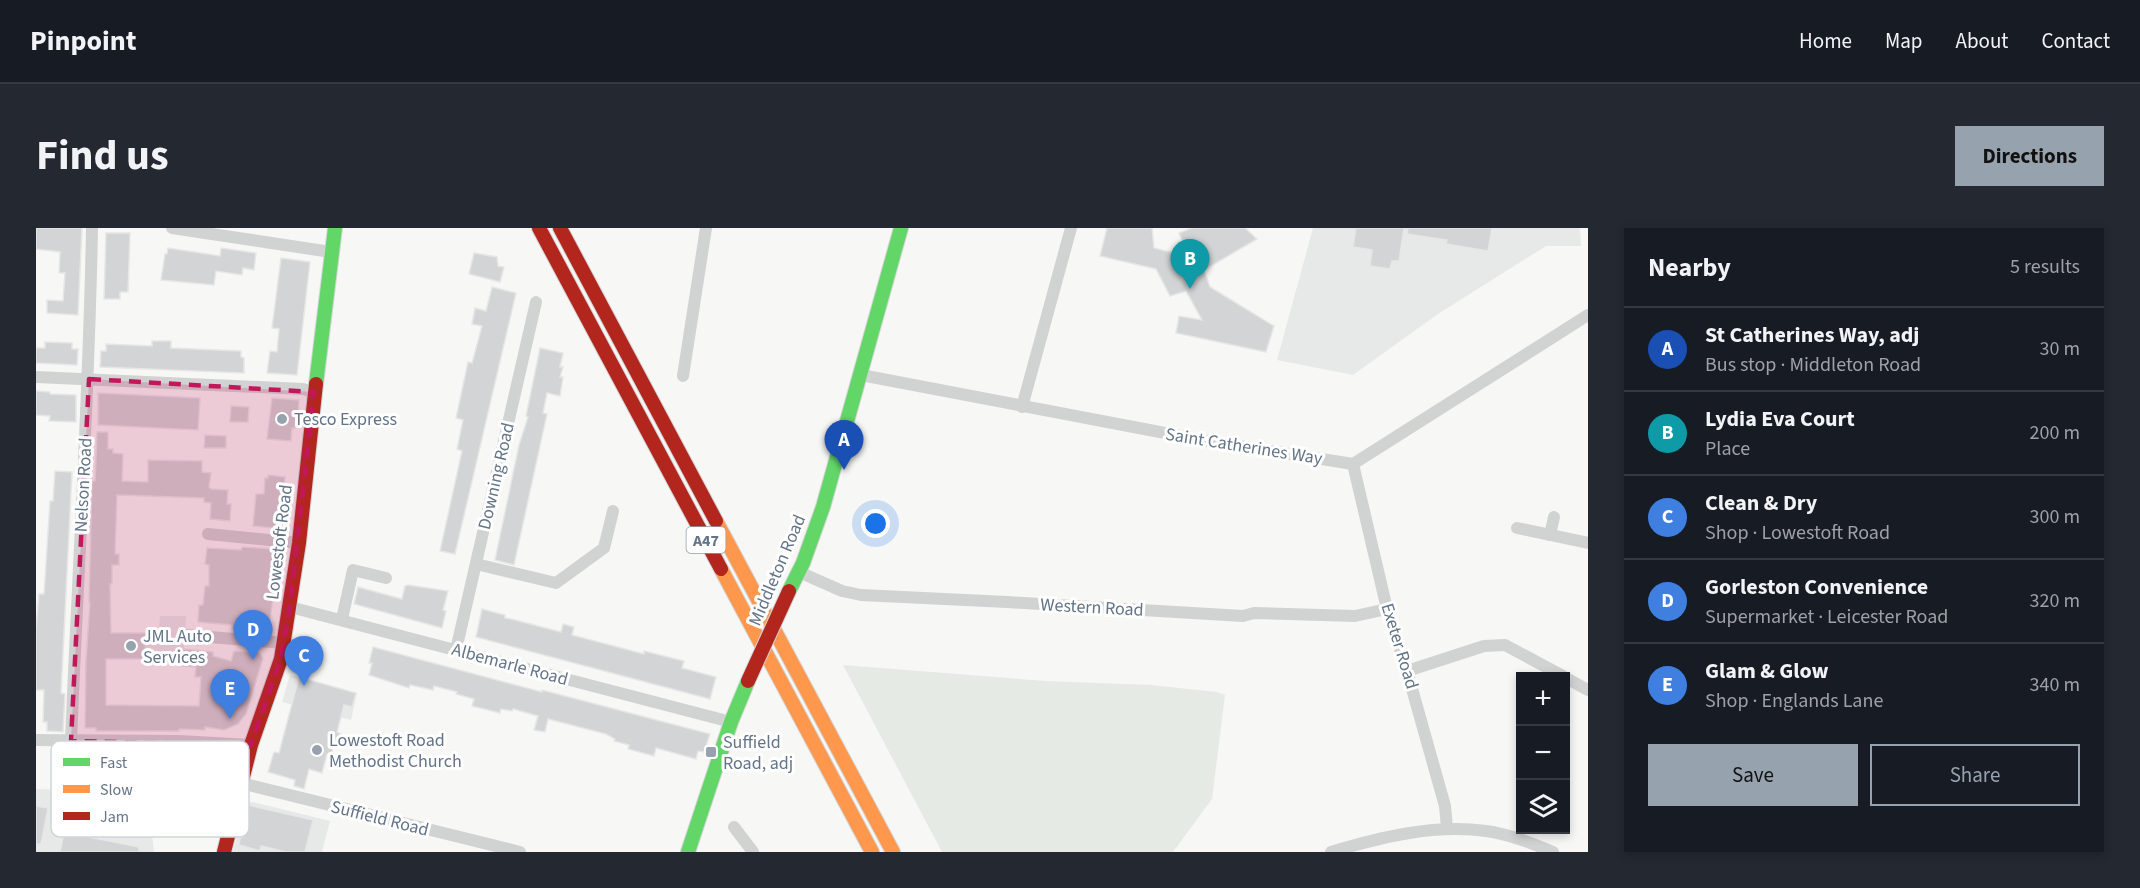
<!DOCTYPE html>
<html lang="en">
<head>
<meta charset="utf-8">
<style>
	body { margin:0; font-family:"Source Sans 3",sans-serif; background:#242831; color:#f1f3f6 }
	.controls { position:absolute; right:18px; bottom:18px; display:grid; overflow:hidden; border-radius:0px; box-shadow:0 3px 9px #0003 }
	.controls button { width:54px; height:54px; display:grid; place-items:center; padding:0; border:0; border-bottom:2px solid #363941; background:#171b24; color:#f1f3f6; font:30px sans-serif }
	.you { position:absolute; left:840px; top:296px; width:21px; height:21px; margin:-15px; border:4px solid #fff; border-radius:50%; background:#1a73e8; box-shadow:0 0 0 9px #1a73e833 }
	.badge { display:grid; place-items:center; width:39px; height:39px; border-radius:50%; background:#97a2af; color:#fff; font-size:20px; font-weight:700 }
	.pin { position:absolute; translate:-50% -50px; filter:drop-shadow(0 2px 3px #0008) }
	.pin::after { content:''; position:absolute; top:32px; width:21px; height:18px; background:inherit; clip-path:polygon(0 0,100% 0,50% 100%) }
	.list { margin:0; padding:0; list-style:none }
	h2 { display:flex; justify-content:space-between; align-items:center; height:78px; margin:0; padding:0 24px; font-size:26px }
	h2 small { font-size:20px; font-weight:400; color:#9ea1a6 }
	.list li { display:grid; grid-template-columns:39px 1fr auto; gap:18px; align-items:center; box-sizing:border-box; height:84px; padding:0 24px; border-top:2px solid #363941 }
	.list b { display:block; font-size:22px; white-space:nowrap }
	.list p { margin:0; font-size:20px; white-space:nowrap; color:#9ea1a6 }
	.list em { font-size:20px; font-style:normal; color:#9ea1a6 }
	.actions { display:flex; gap:12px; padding:18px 24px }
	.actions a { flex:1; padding:14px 0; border:2px solid #97a2af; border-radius:0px; text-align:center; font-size:21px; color:#97a2af }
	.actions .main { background:#97a2af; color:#111 }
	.icon { flex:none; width:33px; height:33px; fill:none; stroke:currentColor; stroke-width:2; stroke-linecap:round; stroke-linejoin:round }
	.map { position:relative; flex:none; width:1552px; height:624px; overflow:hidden; border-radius:0px }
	header { display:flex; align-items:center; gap:36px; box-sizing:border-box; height:84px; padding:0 30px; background:#171b24; border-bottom:2px solid #363941 }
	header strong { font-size:28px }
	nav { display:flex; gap:33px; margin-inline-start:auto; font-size:21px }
	.intro { display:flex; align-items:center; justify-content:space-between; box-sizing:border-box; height:144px; padding:0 36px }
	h1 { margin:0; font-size:42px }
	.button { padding:15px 27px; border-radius:0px; background:#97a2af; color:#111; font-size:21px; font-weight:700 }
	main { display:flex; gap:36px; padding:0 36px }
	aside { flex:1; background:#171b24; border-radius:0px; box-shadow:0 3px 9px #0003 }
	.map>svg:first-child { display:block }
	.built { fill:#e7e9e8 }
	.green { fill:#e6eae4 }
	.building { fill:#d3d4d5; stroke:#e6e6e6; stroke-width:1.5 }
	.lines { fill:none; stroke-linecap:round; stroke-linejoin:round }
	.fast-casing { stroke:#d3d5d6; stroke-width:16 }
	.slow-casing { stroke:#d3d5d6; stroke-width:16 }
	.jam-casing { stroke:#d3d5d6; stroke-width:16 }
	.street { stroke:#d1d2d2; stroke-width:12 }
	.fast { stroke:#63d668; stroke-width:14 }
	.slow { stroke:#ff974d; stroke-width:14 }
	.jam { stroke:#b3261e; stroke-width:14 }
	.jam-bridge-casing { stroke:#d3d5d6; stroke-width:16; stroke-linecap:butt }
	.jam-bridge { stroke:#b3261e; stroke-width:14 }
	.marked { fill:#c2185b; fill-opacity:0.2; stroke:#c2185b; stroke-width:4.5; stroke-dasharray:12 8; stroke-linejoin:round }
	.poi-dot { fill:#97a2af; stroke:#fff; stroke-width:2 }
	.labels { text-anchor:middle; stroke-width:6; stroke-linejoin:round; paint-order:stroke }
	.shield { fill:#fff; stroke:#929eac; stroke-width:1.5 }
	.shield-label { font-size:16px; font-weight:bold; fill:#647489 }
	.poi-label { font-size:18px; fill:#647489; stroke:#fff; text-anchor:start }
	.street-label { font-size:18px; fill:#647489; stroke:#fff }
	.key { fill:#fff; stroke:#d0d5dc; stroke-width:1.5 }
	.key-label { font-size:16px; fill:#647489 }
</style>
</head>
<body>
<header>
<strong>Pinpoint</strong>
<nav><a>Home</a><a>Map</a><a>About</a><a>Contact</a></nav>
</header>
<div class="intro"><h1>Find us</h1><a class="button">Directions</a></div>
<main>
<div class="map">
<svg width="1552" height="624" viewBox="0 0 1552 624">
	<rect width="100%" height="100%" fill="#f7f7f6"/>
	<!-- built -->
	<g class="built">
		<path d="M1277 0H1544L1545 18H1510L1402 86 1317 147 1241 132Z"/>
		<path d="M124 388H150L147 432 80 430 81 404 123 406Z"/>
		<path d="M254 447 321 465 315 492 246 474Z"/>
		<path d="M0 561 96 565 115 598 118 624H0Z"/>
		<path d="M217 574 294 593 286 624H197L209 575Z"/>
	</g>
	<!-- green -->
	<path class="green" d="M807 437 1010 453 1115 457 1181 464 1189 467 1176 571 1137 624H906Z"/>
	<!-- building -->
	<g class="building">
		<path d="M0 0H46L42 87 11 85V72L27 73 29 45H23L24 24 0 21Z"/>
		<path d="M1071 0H1116L1118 20 1138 25 1148 17 1143 5 1156 0H1209L1221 11 1168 42 1174 59 1238 98 1230 124 1140 105 1143 88 1166 92 1150 63 1134 68 1120 41 1064 28Z"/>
		<path d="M1320 0H1368L1363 33H1356L1354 41 1334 38 1336 22 1317 19Z"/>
		<path d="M1372 0H1456L1452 23 1410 16 1411 12 1371 6Z"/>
		<path d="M70 5H94L92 64H84V71H68Z"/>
		<path d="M132 20 184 28 185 20 220 25 218 42 207 40 206 47 180 43 178 57 125 52 129 26H131Z"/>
		<path d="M438 25 461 29 462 38 468 39 464 54 433 46Z"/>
		<path d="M245 30 274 34 261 147 231 145 234 123 241 124 243 101 236 100Z"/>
		<path d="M456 59 480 65 419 326 404 323 426 223 421 221 427 192 420 190 432 134 436 135 446 98 436 96 439 80 450 83Z"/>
		<path d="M116 113H135V120L205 123V129L208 130V145L64 139 65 123H70V116L116 118Z"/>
		<path d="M9 114 36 115V121H42L41 137 0 135V120H9Z"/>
		<path d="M504 120 527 125 524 139H527L524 149H527L524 168 511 165 507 185 511 186 478 337 459 332 483 217 492 189 490 188Z"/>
		<path d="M0 163 14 164V166L40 167V194L13 193 14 188 0 187Z"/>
		<path d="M62 165 164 170 162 202 62 197Z"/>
		<path d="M236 170 263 172 262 189H260L259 200H256L255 213 231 211Z"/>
		<path d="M195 178 213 179 212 194H194Z"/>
		<path d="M61 204H72V221H77V225L87 226 86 253 112 254V232L166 233V244L175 245 173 259 175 261 192 262 191 276H195L194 293 174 291 175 275 168 274V270L81 267 79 326H83V337H76V356H74L75 405H110L109 431H70V477L163 478 165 449H159L160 439 147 438V421L177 424V428L195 433 198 423 224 425 227 430 210 486 202 496 188 502 169 499V502L143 501V503H60V500H49L50 433 54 374H53L56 253H59Z"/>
		<path d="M169 207 190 208V220H168Z"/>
		<path d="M19 243 36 244 25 465 29 466 27 504 11 503V494H7L8 462H0V401L3 366H8L14 273H17Z"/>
		<path d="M232 247 249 249 246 301 217 298 220 266H228L229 250H232Z"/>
		<path d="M206 319 240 321 243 326 233 399 228 403 196 401V397L162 394 163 377H167L169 358H173V337L169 336 171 320 205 322Z"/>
		<path d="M372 357 412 363 407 382 410 383 406 400 318 376 322 359 366 371 369 358Z"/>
		<path d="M446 381 469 387V390L475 391 525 404 527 396 538 399 536 407 608 426V423L648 433 646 440 680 449 674 471 440 409Z"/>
		<path d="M337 419 506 464V462L674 506 668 524 662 523 660 531 620 520 618 528 592 521 593 517 578 513 579 511 570 506 512 491 509 504 503 503 498 502 502 488 477 481 476 483 465 481 464 485 436 478 438 471 420 466 421 464 398 458 397 462 374 457 373 460 333 447 336 435H333Z"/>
		<path d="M263 449 320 465 316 479 308 477 301 504 305 506 303 516 298 515 295 527 291 526 286 545 273 541 268 561 258 558 259 552 232 544 238 524 243 525Z"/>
		<path d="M212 577 277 592 269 624H250L225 618 224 623 203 617 204 610 208 608 213 587 210 582Z"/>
		<path d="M0 578 12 580 5 616H0Z"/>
		<path d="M28 604 103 619V624H24Z"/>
	</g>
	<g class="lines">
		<defs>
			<g id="fast">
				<path d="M280 156 299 0"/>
				<path d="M753 363 767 335 787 279 865 0"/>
				<path d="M652 624 695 494 712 453"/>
			</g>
			<g id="slow">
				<path d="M680 293 857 624"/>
				<path d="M685 341 836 624"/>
			</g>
			<g id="jam">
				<path d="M503 0 685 341"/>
				<path d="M524 0 680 293"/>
				<path d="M188 624 215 517 245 431 263 315 280 156"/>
			</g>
		</defs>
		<!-- fast casing -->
		<use href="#fast" class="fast-casing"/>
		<!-- slow casing -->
		<use href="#slow" class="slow-casing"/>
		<!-- jam casing -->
		<use href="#jam" class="jam-casing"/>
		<!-- street -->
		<g class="street">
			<path d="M136 0 295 24"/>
			<path d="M825 147 1171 213 1317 236 1552 87"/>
			<path d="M647 148 670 0"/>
			<path d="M0 149 267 161 278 164"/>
			<path d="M986 179 1035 0"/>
			<path d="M1317 236 1351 381 1371 443 1409 578 1411 600"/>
			<path d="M1481 300 1552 315"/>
			<path d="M172 306 263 315"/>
			<path d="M1514 307 1518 289"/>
			<path d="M440 336 520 355 568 320 577 283"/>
			<path d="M763 344 806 363 825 367 971 374 1207 388 1218 385 1319 388 1351 381"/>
			<path d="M254 379 695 494"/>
			<path d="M306 391 317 342 350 350"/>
			<path d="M149 407 248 415"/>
			<path d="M420 422 500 74"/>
			<path d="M1371 443 1448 418 1469 417 1527 448"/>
			<path d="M1530 450 1552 462"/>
			<path d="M0 512 143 513 215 517"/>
			<path d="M35 513C42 342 53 171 56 0"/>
			<path d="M205 555 484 624"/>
			<path d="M698 599 717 624"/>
			<path d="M1295 624C1345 609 1398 596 1450 603 1473 606 1495 615 1517 624"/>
		</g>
		<!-- fast -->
		<use href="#fast" class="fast"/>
		<!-- slow -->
		<use href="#slow" class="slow"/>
		<!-- jam -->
		<use href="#jam" class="jam"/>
		<defs>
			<path id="jam-bridge" d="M712 453 753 363"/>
		</defs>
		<!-- jam-bridge casing -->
		<use href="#jam-bridge" class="jam-bridge-casing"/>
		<!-- jam-bridge -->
		<use href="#jam-bridge" class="jam-bridge"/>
	</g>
	<!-- marked area -->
	<path class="marked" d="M53 151 278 164 254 379 245 431 215 517 35 513Z"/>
	<!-- markers -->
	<g class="poi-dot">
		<circle cx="246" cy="191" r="6"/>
		<circle cx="95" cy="418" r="6"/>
		<circle cx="281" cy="522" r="6"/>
		<rect x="669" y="518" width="12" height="12" rx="3"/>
	</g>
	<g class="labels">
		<!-- shield labels -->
		<rect class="shield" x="650.5" y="299" width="39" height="26" rx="4.5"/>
		<g class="shield-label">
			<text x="670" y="318">A47</text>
		</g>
		<!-- poi labels -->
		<g class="poi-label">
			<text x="258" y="197">Tesco Express</text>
			<text x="107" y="414">JML Auto<tspan x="107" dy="21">Services</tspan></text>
			<text x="293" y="518">Lowestoft Road<tspan x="293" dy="21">Methodist Church</tspan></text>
			<text x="687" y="520">Suffield<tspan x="687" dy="21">Road, adj</tspan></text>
		</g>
		<!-- street labels -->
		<g class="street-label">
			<text transform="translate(1208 218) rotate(9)" y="6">Saint Catherines Way</text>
			<text transform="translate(460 248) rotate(-77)" y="6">Downing Road</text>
			<text transform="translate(47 257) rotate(-87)" y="6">Nelson Road</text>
			<text transform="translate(243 314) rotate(-83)" y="6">Lowestoft Road</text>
			<text transform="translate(741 342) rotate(-67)" y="6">Middleton Road</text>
			<text transform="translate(1056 379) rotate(3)" y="6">Western Road</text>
			<text transform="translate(1364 418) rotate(73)" y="6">Exeter Road</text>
			<text transform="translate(474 436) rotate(15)" y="6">Albemarle Road</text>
			<text transform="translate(344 590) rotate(14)" y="6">Suffield Road</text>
		</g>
	</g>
	<!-- legend -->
	<rect x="15" y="513" width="198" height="96" rx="9" class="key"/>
	<rect x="27" y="530" width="27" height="8" fill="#63d668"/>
	<rect x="27" y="557" width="27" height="8" fill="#ff974d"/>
	<rect x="27" y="584" width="27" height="8" fill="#b3261e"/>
	<g class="key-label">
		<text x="64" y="540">Fast</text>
		<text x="64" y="567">Slow</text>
		<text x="64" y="594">Jam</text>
	</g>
</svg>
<div class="controls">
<button>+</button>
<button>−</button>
<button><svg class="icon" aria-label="layers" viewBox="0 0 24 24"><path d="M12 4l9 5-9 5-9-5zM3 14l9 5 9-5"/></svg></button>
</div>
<div class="you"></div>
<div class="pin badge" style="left:808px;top:242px;background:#1a4fb4">A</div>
<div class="pin badge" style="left:1154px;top:61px;background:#0f9aa8">B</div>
<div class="pin badge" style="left:268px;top:458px;background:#3f7fe0">C</div>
<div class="pin badge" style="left:217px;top:432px;background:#3f7fe0">D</div>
<div class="pin badge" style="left:194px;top:491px;background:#3f7fe0">E</div>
</div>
<aside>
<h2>Nearby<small>5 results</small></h2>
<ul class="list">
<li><span class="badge" style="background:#1a4fb4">A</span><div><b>St Catherines Way, adj</b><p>Bus stop · Middleton Road</p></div><em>30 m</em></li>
<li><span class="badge" style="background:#0f9aa8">B</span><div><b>Lydia Eva Court</b><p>Place</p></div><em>200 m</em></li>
<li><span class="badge" style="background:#3f7fe0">C</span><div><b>Clean &amp; Dry</b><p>Shop · Lowestoft Road</p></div><em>300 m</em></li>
<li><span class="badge" style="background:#3f7fe0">D</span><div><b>Gorleston Convenience</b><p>Supermarket · Leicester Road</p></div><em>320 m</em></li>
<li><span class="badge" style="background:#3f7fe0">E</span><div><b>Glam &amp; Glow</b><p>Shop · Englands Lane</p></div><em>340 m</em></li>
</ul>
<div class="actions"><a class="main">Save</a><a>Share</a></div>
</aside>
</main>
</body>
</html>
